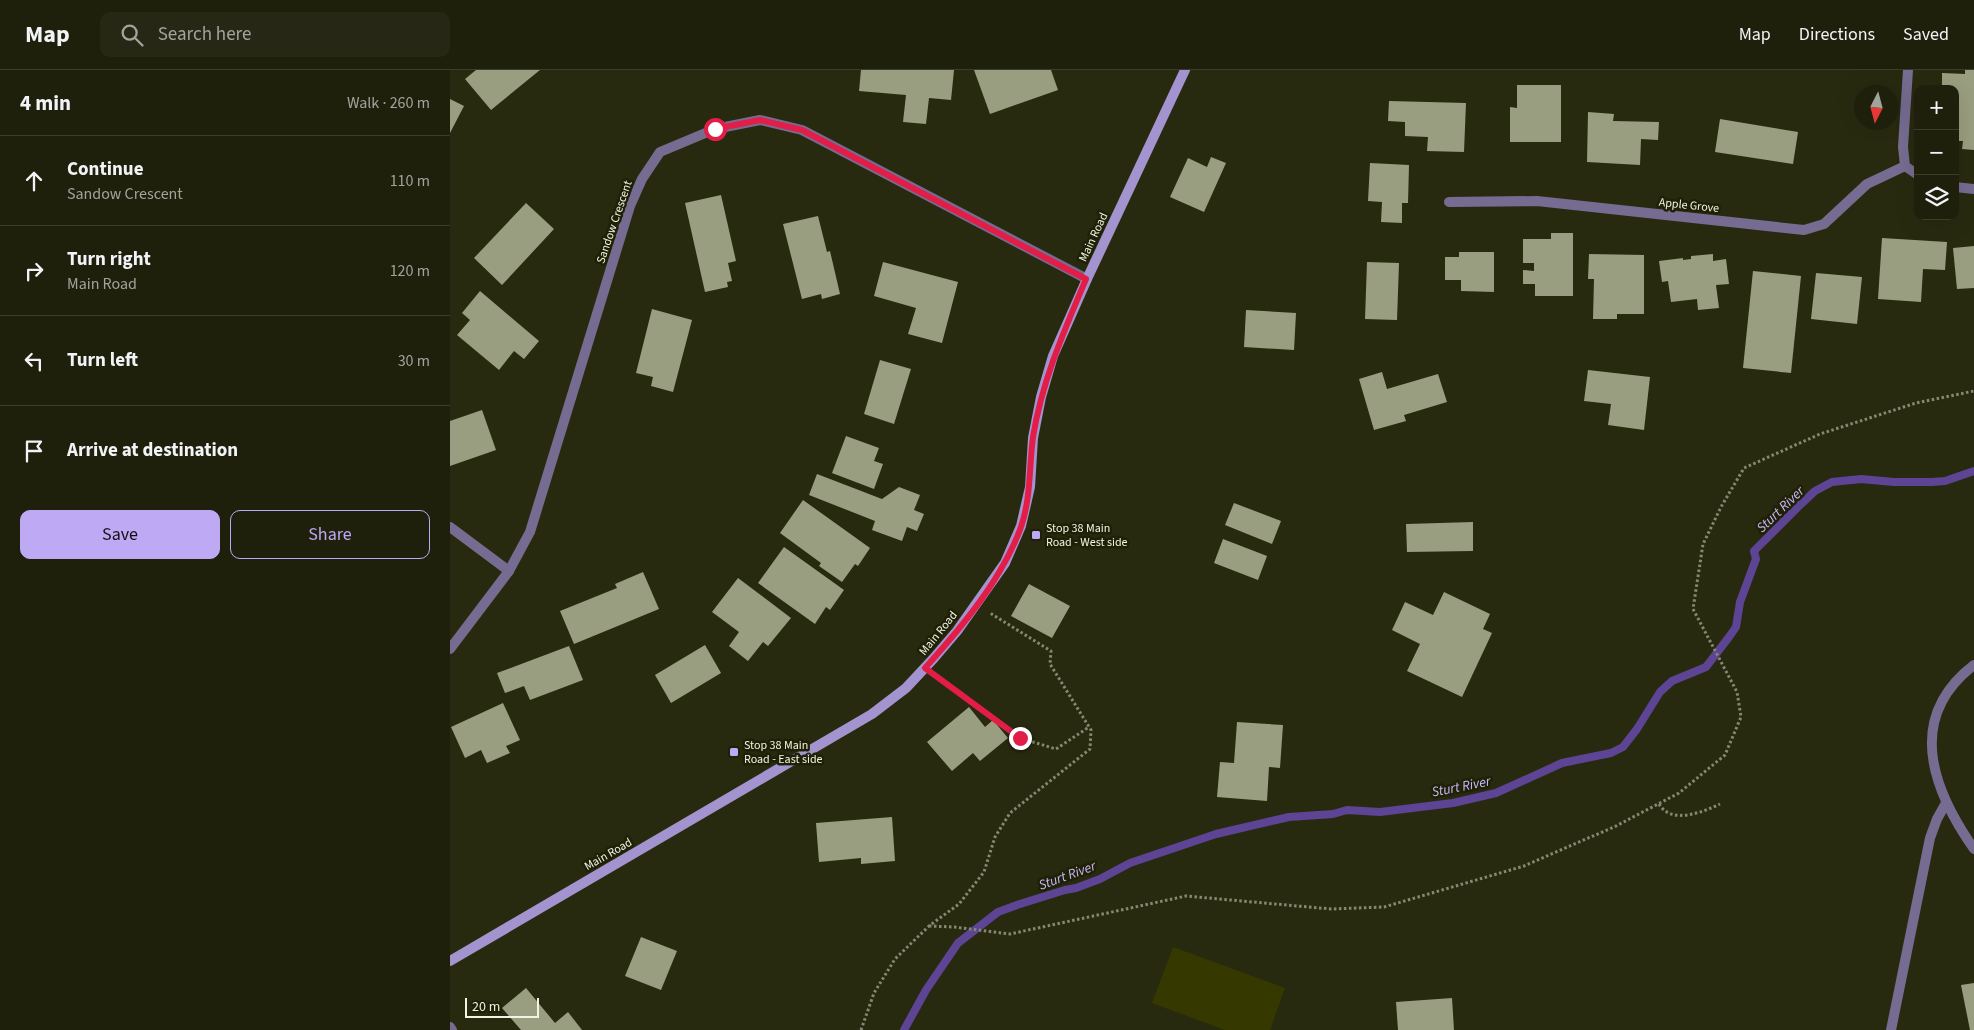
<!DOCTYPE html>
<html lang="en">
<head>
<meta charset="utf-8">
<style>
	body { margin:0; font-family:"Source Sans 3",sans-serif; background:#262815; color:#f1f3f6 }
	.controls { position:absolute; right:15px; top:15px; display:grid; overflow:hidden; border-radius:10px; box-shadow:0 5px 20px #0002 }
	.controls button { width:45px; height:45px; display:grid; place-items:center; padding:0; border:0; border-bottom:1px solid #3c3e2d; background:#1e200c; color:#f1f3f6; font:25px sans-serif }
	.compass { position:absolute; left:1404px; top:15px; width:45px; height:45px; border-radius:50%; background:#1e200c; box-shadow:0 5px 20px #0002; rotate:186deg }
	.scale { position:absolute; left:15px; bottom:12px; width:74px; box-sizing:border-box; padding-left:5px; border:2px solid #f1f3e3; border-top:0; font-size:14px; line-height:18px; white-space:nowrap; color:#f1f3e3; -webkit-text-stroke:4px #1e2106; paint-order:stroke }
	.stop { position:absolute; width:15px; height:15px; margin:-11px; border:4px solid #e11d48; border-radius:50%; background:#fff }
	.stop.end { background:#e11d48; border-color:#fff; box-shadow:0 1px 5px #0008 }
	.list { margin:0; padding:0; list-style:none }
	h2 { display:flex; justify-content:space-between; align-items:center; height:65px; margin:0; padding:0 20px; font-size:21px }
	h2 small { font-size:16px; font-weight:400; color:#a1a39d }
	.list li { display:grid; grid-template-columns:32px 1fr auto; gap:15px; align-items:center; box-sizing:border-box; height:90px; padding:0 20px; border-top:1px solid #3c3e2d }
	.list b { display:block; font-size:19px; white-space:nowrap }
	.list p { margin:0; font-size:16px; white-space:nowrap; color:#a1a39d }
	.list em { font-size:16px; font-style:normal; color:#a1a39d }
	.actions { display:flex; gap:10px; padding:15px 20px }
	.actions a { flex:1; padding:11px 0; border:1px solid #bea9f5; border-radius:10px; text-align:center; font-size:18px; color:#bea9f5 }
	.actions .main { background:#bea9f5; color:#111 }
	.icon { flex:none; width:28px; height:28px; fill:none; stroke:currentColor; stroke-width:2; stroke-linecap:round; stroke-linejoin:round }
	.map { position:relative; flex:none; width:1524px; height:960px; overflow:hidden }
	header { display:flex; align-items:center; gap:30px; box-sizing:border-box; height:70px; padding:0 25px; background:#1e200c; border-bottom:1px solid #3c3e2d }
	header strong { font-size:24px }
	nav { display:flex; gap:28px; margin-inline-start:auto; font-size:18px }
	.search { width:350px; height:45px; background:#262815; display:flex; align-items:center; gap:12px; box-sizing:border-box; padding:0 18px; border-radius:10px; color:#a1a39d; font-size:19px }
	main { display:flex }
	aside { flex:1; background:#1e200c }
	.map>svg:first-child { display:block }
	.green { fill:#353900 }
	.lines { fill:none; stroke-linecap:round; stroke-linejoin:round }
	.stream { stroke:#5e4494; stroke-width:8 }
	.building { fill:#9a9e80 }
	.path { stroke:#868873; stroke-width:3; stroke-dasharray:2.5 2.5; stroke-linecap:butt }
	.service { stroke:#766c91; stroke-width:10 }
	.minor { stroke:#766c91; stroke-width:10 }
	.secondary { stroke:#a393ce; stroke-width:10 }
	.route { stroke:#e11d48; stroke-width:6 }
	.poi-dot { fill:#bea9f5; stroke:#1e2106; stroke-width:2 }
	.labels { text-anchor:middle; stroke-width:5; stroke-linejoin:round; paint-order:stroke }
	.street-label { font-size:12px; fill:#f1f3e3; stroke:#1e2106 }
	.poi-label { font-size:12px; fill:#f1f3e3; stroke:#1e2106; text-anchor:start }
	.water-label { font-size:14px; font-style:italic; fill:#c9b7fa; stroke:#1e2106 }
</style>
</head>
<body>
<header>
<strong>Map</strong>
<div class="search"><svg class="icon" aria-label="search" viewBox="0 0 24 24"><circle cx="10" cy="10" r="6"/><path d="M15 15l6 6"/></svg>Search here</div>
<nav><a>Map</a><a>Directions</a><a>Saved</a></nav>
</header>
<main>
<aside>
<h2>4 min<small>Walk · 260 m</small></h2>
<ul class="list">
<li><svg class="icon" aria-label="ahead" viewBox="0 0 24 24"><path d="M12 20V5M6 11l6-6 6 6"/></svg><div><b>Continue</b><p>Sandow Crescent</p></div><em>110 m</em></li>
<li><svg class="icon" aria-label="right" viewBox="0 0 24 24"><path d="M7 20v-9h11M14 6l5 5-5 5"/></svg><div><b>Turn right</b><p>Main Road</p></div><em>120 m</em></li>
<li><svg class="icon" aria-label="left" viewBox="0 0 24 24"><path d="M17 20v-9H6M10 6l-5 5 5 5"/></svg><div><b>Turn left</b></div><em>30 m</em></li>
<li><svg class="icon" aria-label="arrive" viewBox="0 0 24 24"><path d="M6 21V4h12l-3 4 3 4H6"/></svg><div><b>Arrive at destination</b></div></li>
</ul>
<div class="actions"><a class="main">Save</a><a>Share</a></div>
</aside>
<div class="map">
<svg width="1524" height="960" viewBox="0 0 1524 960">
	<rect width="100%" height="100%" fill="#282a10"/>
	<!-- green -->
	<path class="green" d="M723 877 835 918 820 960H775L702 933Z"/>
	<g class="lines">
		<!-- stream -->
		<path class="stream" d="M454 960 476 920 508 873 548 842 567 835 615 820 626 818 650 809 680 793 766 764 839 747 883 744 897 740 930 742 1003 733 1046 723 1112 693 1161 683 1173 677 1187 659 1210 622 1222 611 1256 597 1279 567 1286 557 1290 532 1306 489 1304 481 1350 435 1365 421 1382 412 1411 409 1444 412H1482L1495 411 1524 401"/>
	</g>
	<!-- building -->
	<g class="building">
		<path d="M26 0H90L41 40 15 9Z"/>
		<path d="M411 0H504L501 30 479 28 476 54 453 52 456 25 409 21Z"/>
		<path d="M524 0H601L608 20 540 44Z"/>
		<path d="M1515 0H1524V80L1512 79 1513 71H1505V19H1492V3L1515 4Z"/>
		<path d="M1067 15H1111V72H1060V37L1067 38Z"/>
		<path d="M0 29 14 36 0 63Z"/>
		<path d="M939 31 1016 33 1014 82 977 81 978 67 955 66V52L938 51Z"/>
		<path d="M1138 42 1164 44 1163 51 1209 52 1208 70 1191 69 1190 95 1137 92Z"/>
		<path d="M1270 49 1348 62 1343 94 1265 82Z"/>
		<path d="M761 87 776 93 754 142 720 127 738 88 757 97Z"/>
		<path d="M920 93 959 95 958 133H952V153L931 152 932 132 918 131Z"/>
		<path d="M271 125 286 191 278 193 282 211 277 212 278 217 255 222 235 133Z"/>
		<path d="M76 133 104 159 52 215 24 188Z"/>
		<path d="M368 146 377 182 380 181 390 224 372 229 371 224 352 229 333 154Z"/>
		<path d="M1101 163H1123V226H1085V214H1073V200L1084 201V193H1073V169H1101Z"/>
		<path d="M1432 168 1497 172 1495 200 1473 199 1471 232 1428 229Z"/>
		<path d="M1524 176V218L1507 219 1503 178Z"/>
		<path d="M1009 182H1044V222L1011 221V210H995V187H1009Z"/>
		<path d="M1139 184 1194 185V244H1167V249H1143L1144 209H1138Z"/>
		<path d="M1263 184V191L1276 189 1279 214 1266 215 1269 238 1248 240 1247 229 1221 232 1218 211 1212 212 1209 191 1233 188V190L1241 189V186Z"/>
		<path d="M433 192 508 212 492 273 458 264 466 238 424 226Z"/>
		<path d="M917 192 949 193 947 250 915 249Z"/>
		<path d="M1303 201 1351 206 1341 303 1293 298Z"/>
		<path d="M1366 203 1412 207 1407 254 1361 249Z"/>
		<path d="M30 221 89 271 74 289 64 281 49 300 7 265 20 250 12 243Z"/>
		<path d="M202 239 242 250 223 322 201 316 203 307 186 303Z"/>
		<path d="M796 240 846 243 844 280 794 277Z"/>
		<path d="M430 290 461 299 444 354 414 344Z"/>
		<path d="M1138 300 1200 307 1194 360 1158 355 1161 334 1134 331Z"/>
		<path d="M932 302 937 319 988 304 997 332 954 345 956 351 924 360 909 309Z"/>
		<path d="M32 340 46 380 0 396V351Z"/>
		<path d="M396 366 429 378 424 391 433 394 424 419 382 403Z"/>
		<path d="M367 404 432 429 449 417 470 425 464 440 474 444 467 461 457 457 452 471 422 460 425 451 359 425Z"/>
		<path d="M353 430 420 478 408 496 405 494 392 512 369 496 371 493 330 463Z"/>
		<path d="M784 433 831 451 822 474 775 455Z"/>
		<path d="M1023 452V481L957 482 956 454Z"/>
		<path d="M773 469 817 486 808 510 764 493Z"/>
		<path d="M334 477 394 520 380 540 376 537 365 554 308 513Z"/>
		<path d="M193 502 209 539 124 574 110 541 167 518 165 514Z"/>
		<path d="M288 508 341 548 318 576 313 572 298 591 279 576 289 562 262 542Z"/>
		<path d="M579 514 620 536 602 568 561 546Z"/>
		<path d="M994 522 1040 544 1033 559 1042 563 1012 627 957 601 970 574 942 560 955 532 983 545Z"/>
		<path d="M255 575 271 603 221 633 205 605Z"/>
		<path d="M119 576 133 610 80 630 74 616 55 623 47 603Z"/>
		<path d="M53 633 70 670 56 676 60 683 37 693 31 680 15 688 1 657Z"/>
		<path d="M519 637 535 657 543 650 558 668 530 691 523 683 502 701 477 672Z"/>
		<path d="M787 652 833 655 830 698 819 697 817 731 767 727 770 692 784 693Z"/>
		<path d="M442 747 445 791 411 794V788L369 792 366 753Z"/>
		<path d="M191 867 227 881 211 920 175 906Z"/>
		<path d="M1524 913V960H1520L1511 915Z"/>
		<path d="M76 918 105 953 118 942 132 960H71L52 938Z"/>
		<path d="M1002 928 1004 960H948L946 932Z"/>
	</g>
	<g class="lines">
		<!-- path -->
		<g class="path">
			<path d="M488 607 570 668 606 679 639 657"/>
			<path d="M1209 734C1221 755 1253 742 1270 734"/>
			<path d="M479 856 504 857 560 864 736 826 881 839 934 837 1074 796 1166 756 1229 723 1275 685 1291 647 1287 622 1243 539 1253 474 1271 437 1294 398 1370 364 1466 333 1524 321"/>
			<path d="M411 960 424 923 445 889 479 856 509 834 534 802 545 767 560 743 640 679 641 660 600 594 601 581 540 543"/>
		</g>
		<!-- service -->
		<path class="service" d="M1441 960 1480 768 1487 749 1496 733"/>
		<!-- minor -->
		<g class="minor">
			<path d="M1458 0 1453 77 1455 96 1468 105"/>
			<path d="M1505 117 1524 119"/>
			<path d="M999 132 1087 131 1354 160 1374 154 1417 114 1455 96"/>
			<path d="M0 457 59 501"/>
			<path d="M0 579 59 501 80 462 180 136 192 109 210 82 265 59 310 50 352 60 637 209"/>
			<path d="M1524 595C1455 648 1482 719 1524 779"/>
			<path d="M0 957 2 960"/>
		</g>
		<!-- secondary -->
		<path class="secondary" d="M0 891 422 644 456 618 484 588 507 561 555 493 571 456 580 417 583 368 591 327 603 286 637 209 735 0"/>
	</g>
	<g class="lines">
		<!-- route -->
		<path class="route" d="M265 59 310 50 352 60 636 209C614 261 592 311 583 367 579 397 581 428 571 457 552 509 512 557 475 598L570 668"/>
	</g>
	<!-- markers -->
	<g class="poi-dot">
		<rect x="581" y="460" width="10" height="10" rx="2.5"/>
		<rect x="279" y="677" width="10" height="10" rx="2.5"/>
	</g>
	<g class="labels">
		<!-- street labels -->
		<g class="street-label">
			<text transform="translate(1239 135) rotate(6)" y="4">Apple Grove</text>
			<text transform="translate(164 152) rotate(-71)" y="4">Sandow Crescent</text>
			<text transform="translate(643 167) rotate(-65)" y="4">Main Road</text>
			<text transform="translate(488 563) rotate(-51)" y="4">Main Road</text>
			<text transform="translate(158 784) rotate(-30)" y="4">Main Road</text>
		</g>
		<!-- poi labels -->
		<g class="poi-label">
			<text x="596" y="462">Stop 38 Main<tspan x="596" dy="14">Road - West side</tspan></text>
			<text x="294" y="679">Stop 38 Main<tspan x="294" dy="14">Road - East side</tspan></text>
		</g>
		<!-- water labels -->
		<g class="water-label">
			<text transform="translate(1330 439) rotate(-44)" y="5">Sturt River</text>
			<text transform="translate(1011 716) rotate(-11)" y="5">Sturt River</text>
			<text transform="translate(617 805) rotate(-20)" y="5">Sturt River</text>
		</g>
	</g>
</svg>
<div class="controls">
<button>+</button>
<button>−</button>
<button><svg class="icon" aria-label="layers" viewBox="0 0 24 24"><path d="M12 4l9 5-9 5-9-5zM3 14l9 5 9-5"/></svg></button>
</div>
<svg class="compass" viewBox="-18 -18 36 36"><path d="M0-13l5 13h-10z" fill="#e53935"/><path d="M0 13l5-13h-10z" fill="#a1a39d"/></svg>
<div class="scale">20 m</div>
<div class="stop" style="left:265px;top:59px"></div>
<div class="stop end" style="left:570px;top:668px"></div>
</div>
</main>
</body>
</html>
